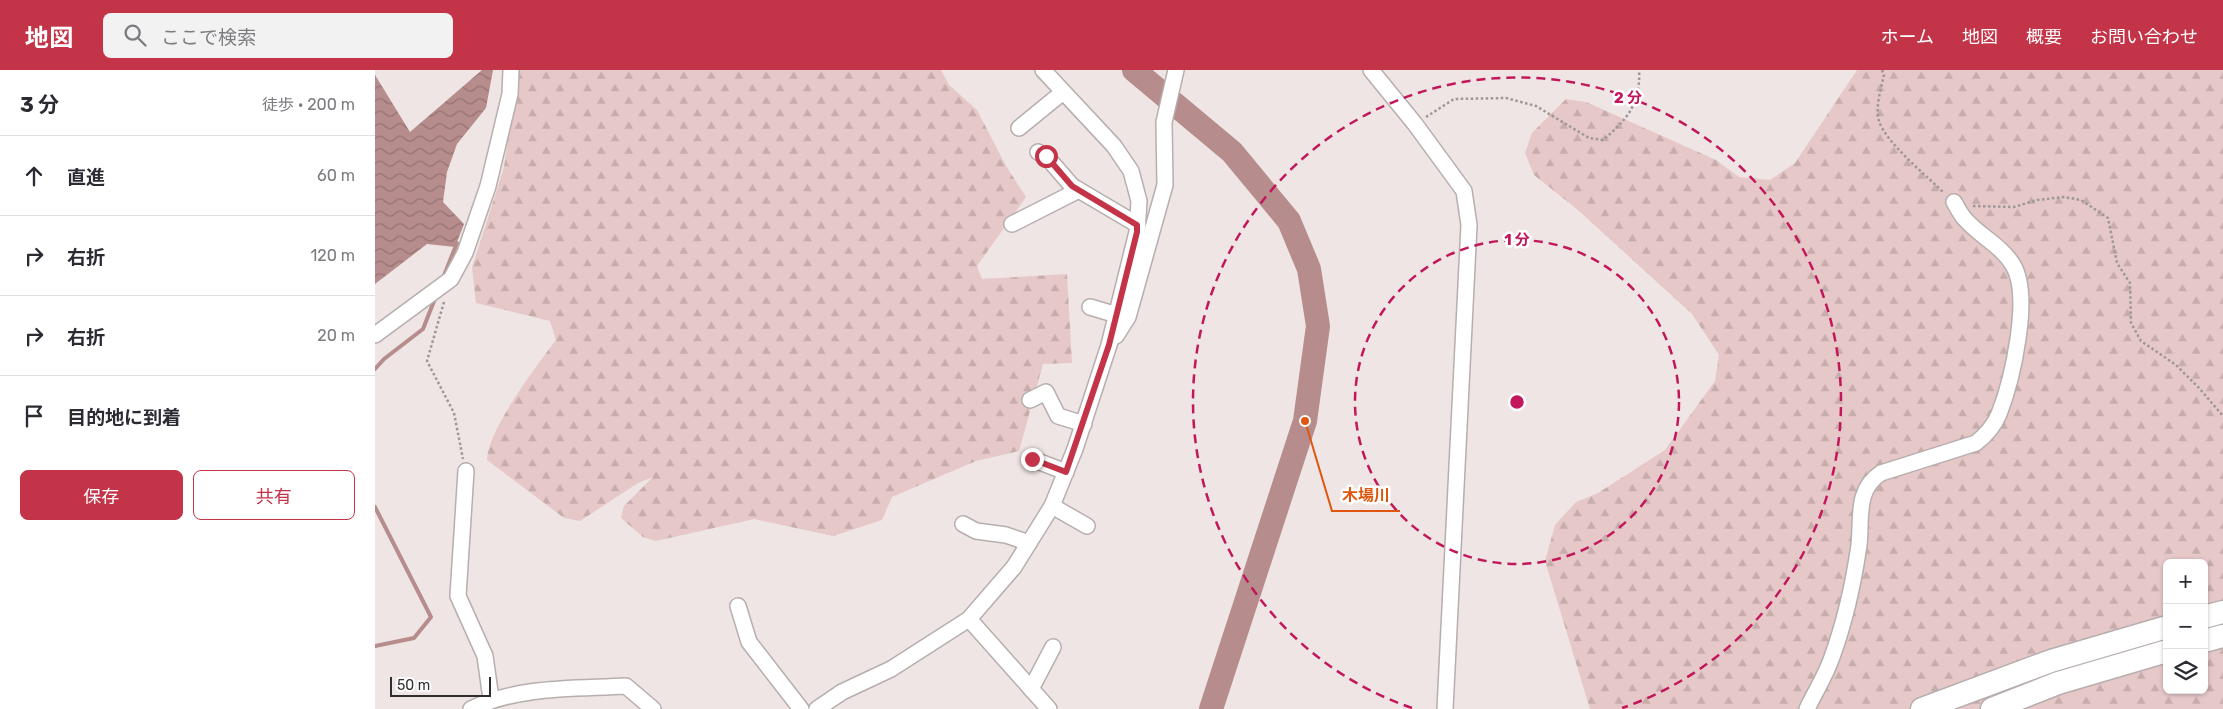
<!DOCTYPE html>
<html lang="ja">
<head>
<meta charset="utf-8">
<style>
	body { margin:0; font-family:Rubik,"Noto Sans JP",sans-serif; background:#f2f2f3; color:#2b2b33 }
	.controls { position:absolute; right:15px; bottom:15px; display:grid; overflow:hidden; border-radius:8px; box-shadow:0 1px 4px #0004 }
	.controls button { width:45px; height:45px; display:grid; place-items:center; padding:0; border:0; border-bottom:1px solid #e1e1e2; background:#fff; color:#2b2b33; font:25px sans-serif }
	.scale { position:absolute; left:15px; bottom:12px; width:101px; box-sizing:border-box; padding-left:5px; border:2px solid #312e2e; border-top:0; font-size:14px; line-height:18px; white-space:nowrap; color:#312e2e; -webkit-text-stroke:4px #fff; paint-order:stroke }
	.stop { position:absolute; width:15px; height:15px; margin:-11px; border:4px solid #c43448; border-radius:50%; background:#fff }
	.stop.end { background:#c43448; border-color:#fff; box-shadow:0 1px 5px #0008 }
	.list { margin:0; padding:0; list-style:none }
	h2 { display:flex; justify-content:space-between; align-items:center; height:65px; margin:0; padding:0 20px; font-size:21px }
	h2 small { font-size:16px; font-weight:400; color:#7c7c81 }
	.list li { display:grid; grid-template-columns:32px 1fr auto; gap:15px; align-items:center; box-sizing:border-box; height:80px; padding:0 20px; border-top:1px solid #e1e1e2 }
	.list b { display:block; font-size:19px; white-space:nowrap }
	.list em { font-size:16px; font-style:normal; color:#7c7c81 }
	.actions { display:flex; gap:10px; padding:15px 20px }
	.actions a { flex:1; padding:11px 0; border:1px solid #c43448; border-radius:8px; text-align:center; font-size:18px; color:#c43448 }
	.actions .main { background:#c43448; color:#fff }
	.icon { flex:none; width:28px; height:28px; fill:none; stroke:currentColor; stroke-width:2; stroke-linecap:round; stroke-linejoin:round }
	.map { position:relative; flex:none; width:1848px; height:639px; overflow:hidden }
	header { display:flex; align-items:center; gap:30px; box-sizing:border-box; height:70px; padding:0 25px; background:#c43448; color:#fff }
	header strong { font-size:24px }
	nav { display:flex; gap:28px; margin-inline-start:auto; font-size:18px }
	.search { width:350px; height:45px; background:#f2f2f3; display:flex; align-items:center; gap:12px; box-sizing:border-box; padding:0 18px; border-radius:8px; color:#7c7c81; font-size:19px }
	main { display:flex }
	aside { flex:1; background:#fff }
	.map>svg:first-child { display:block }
	.forest { fill:url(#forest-firs); fill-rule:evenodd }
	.water { fill:url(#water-waves) }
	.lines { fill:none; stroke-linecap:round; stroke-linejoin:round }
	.stream { stroke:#b68c8c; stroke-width:4 }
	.river { stroke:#b68c8c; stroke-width:24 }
	.minor-casing { stroke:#b7aeae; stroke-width:18 }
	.highway-casing { stroke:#b7aeae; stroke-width:25 }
	.path { stroke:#9d9796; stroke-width:2.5; stroke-dasharray:2.5 2.5; stroke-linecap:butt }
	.minor { stroke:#fff; stroke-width:15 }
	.highway { stroke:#fff; stroke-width:22 }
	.route { stroke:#c43448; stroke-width:6 }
	.ring { fill:none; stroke:#c2185b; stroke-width:2.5; stroke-dasharray:9 6 }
	.centre { fill:#c2185b; stroke:#fff; stroke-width:2.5 }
	.ring-label { font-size:15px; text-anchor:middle; font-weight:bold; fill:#c2185b; stroke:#fff; stroke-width:5; stroke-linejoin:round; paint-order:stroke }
	.leader { fill:none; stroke:#df570e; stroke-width:2 }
	.callout-dot { fill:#df570e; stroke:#fff; stroke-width:2 }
	.callout-label { font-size:16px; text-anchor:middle; font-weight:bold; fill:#df570e; stroke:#fff; stroke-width:5; stroke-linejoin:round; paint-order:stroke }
</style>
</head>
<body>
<header>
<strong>地図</strong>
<div class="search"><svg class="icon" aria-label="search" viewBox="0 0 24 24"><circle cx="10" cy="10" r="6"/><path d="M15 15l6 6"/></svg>ここで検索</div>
<nav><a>ホーム</a><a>地図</a><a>概要</a><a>お問い合わせ</a></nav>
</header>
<main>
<aside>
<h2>3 分<small>徒歩 · 200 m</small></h2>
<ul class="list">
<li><svg class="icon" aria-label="ahead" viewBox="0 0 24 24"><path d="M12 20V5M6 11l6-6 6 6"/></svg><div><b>直進</b></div><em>60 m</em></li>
<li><svg class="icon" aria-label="right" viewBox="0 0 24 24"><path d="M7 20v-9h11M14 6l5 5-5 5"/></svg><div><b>右折</b></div><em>120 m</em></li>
<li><svg class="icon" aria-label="right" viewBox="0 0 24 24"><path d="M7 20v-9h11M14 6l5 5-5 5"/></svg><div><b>右折</b></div><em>20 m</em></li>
<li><svg class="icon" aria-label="arrive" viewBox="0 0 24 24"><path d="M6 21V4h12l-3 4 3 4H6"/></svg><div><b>目的地に到着</b></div></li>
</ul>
<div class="actions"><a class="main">保存</a><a>共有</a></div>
</aside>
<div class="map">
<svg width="1848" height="639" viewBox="0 0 1848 639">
	<defs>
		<pattern id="forest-firs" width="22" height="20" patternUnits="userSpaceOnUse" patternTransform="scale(1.25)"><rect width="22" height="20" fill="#e7c8c8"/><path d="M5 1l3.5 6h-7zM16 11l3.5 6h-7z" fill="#c7acac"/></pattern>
		<pattern id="water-waves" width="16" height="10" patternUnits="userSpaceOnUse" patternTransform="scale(1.25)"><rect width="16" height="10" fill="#b68c8c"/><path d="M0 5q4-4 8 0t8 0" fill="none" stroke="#957373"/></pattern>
	</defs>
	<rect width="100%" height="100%" fill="#eee5e4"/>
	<!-- forest -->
	<g class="forest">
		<path d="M142 0H566L574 15 602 40 631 96 651 127 602 196 607 209 692 204 697 293 668 294 644 381 601 391 517 427 507 450 458 466 379 449 281 471 268 467 246 448 249 436 278 407 263 413 205 451 189 448 112 390C113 359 161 297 181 270L175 251 101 233 97 198 129 97Z"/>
		<path d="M1482 0H1848V639H1215L1170 491 1180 455 1201 432 1223 423 1290 380 1340 311 1344 285 1317 244 1203 140 1159 105 1150 83 1157 63 1191 29 1211 32 1341 90 1364 107 1395 110 1420 93ZM1792 493H1829V620H1792Z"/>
	</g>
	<!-- water -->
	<path class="water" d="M107 0H118L111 38 82 74 72 102 68 132 89 154 80 177 52 174 0 214V5L35 62Z"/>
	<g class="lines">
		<!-- stream -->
		<g class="stream">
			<path d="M68 208 82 173"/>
			<path d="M0 299 9 289 48 259 61 226"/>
			<path d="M0 437 56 547 39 568 0 576"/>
		</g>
		<!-- river -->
		<path class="river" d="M759 0 857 82 914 151 934 199 943 256 930 351 836 639"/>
		<defs>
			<g id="minor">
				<path d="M996 0 1040 54 1089 121 1094 155 1070 639"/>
				<path d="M644 58 688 22"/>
				<path d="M663 82 671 86 697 116 763 155"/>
				<path d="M637 154 704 120"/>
				<path d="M715 237 742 245"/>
				<path d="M0 265 76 209 90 183 113 116 135 24 136 0"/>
				<path d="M741 266 753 247 790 115 789 52 801 0"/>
				<path d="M655 330 671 322 683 346 709 354"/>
				<path d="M657 389 691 402"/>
				<path d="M91 401 83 526 110 586 116 629"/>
				<path d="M677 436 712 456"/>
				<path d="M588 454 601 461 631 465 654 473"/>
				<path d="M363 536 374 572 426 639"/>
				<path d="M594 549 674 639"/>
				<path d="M656 619 678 577"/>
				<path d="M96 639C143 616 200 619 251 616L278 639"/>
				<path d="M442 639 467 622 516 599 594 549 639 497 677 436 700 379 734 275 762 162 764 131 756 101 739 76 668 0"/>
				<path d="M1432 639C1440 622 1451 605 1457 587 1469 554 1479 510 1484 475 1487 448 1480 420 1506 403L1601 373C1611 365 1619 356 1624 344 1637 311 1657 226 1638 195 1626 175 1604 166 1589 148 1585 143 1582 137 1579 132"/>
			</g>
			<g id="highway">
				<path d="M1829 547 1848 542"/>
				<path d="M1829 571 1848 566"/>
				<path d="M1547 639 1676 591 1792 557"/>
				<path d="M1617 639 1683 613 1792 581"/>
			</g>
		</defs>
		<!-- minor casing -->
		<use href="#minor" class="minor-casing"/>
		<!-- highway casing -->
		<use href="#highway" class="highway-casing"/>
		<!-- path -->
		<g class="path">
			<path d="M1507 0 1509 5C1506 19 1500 37 1504 51 1511 73 1552 106 1569 123"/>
			<path d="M1051 47 1079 29 1131 28 1161 36 1214 68 1228 70C1252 50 1266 33 1264 0"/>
			<path d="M1598 136 1639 137 1662 130 1689 127 1706 130 1733 148 1742 193 1755 213 1756 253 1766 271 1801 295 1825 319 1848 346"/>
			<path d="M69 232 52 291 79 343 88 389"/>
		</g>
		<!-- minor -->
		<use href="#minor" class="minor"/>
		<!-- highway -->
		<use href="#highway" class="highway"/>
	</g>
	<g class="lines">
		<!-- route -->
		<path class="route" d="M657 389 691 402 734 275 762 162V155L697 116 671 86"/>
	</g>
	<!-- distance rings -->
	<g class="ring">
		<circle cx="1142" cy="332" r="162"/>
		<path d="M1037 638A324 324 0 1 1 1247 638"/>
	</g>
	<circle cx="1142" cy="332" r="8" class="centre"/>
	<g class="ring-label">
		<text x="1253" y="33">2 分</text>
		<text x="1142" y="175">1 分</text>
	</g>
	<!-- callouts -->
	<path class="leader" d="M930 351L957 441H1025"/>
	<circle class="callout-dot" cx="930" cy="351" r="5"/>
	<g class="callout-label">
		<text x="991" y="431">木場川</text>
	</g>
</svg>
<div class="controls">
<button>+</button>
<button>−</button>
<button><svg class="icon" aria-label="layers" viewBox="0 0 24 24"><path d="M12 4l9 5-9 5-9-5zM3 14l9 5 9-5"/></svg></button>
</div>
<div class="scale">50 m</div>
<div class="stop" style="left:671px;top:86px"></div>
<div class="stop end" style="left:657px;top:389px"></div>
</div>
</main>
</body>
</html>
